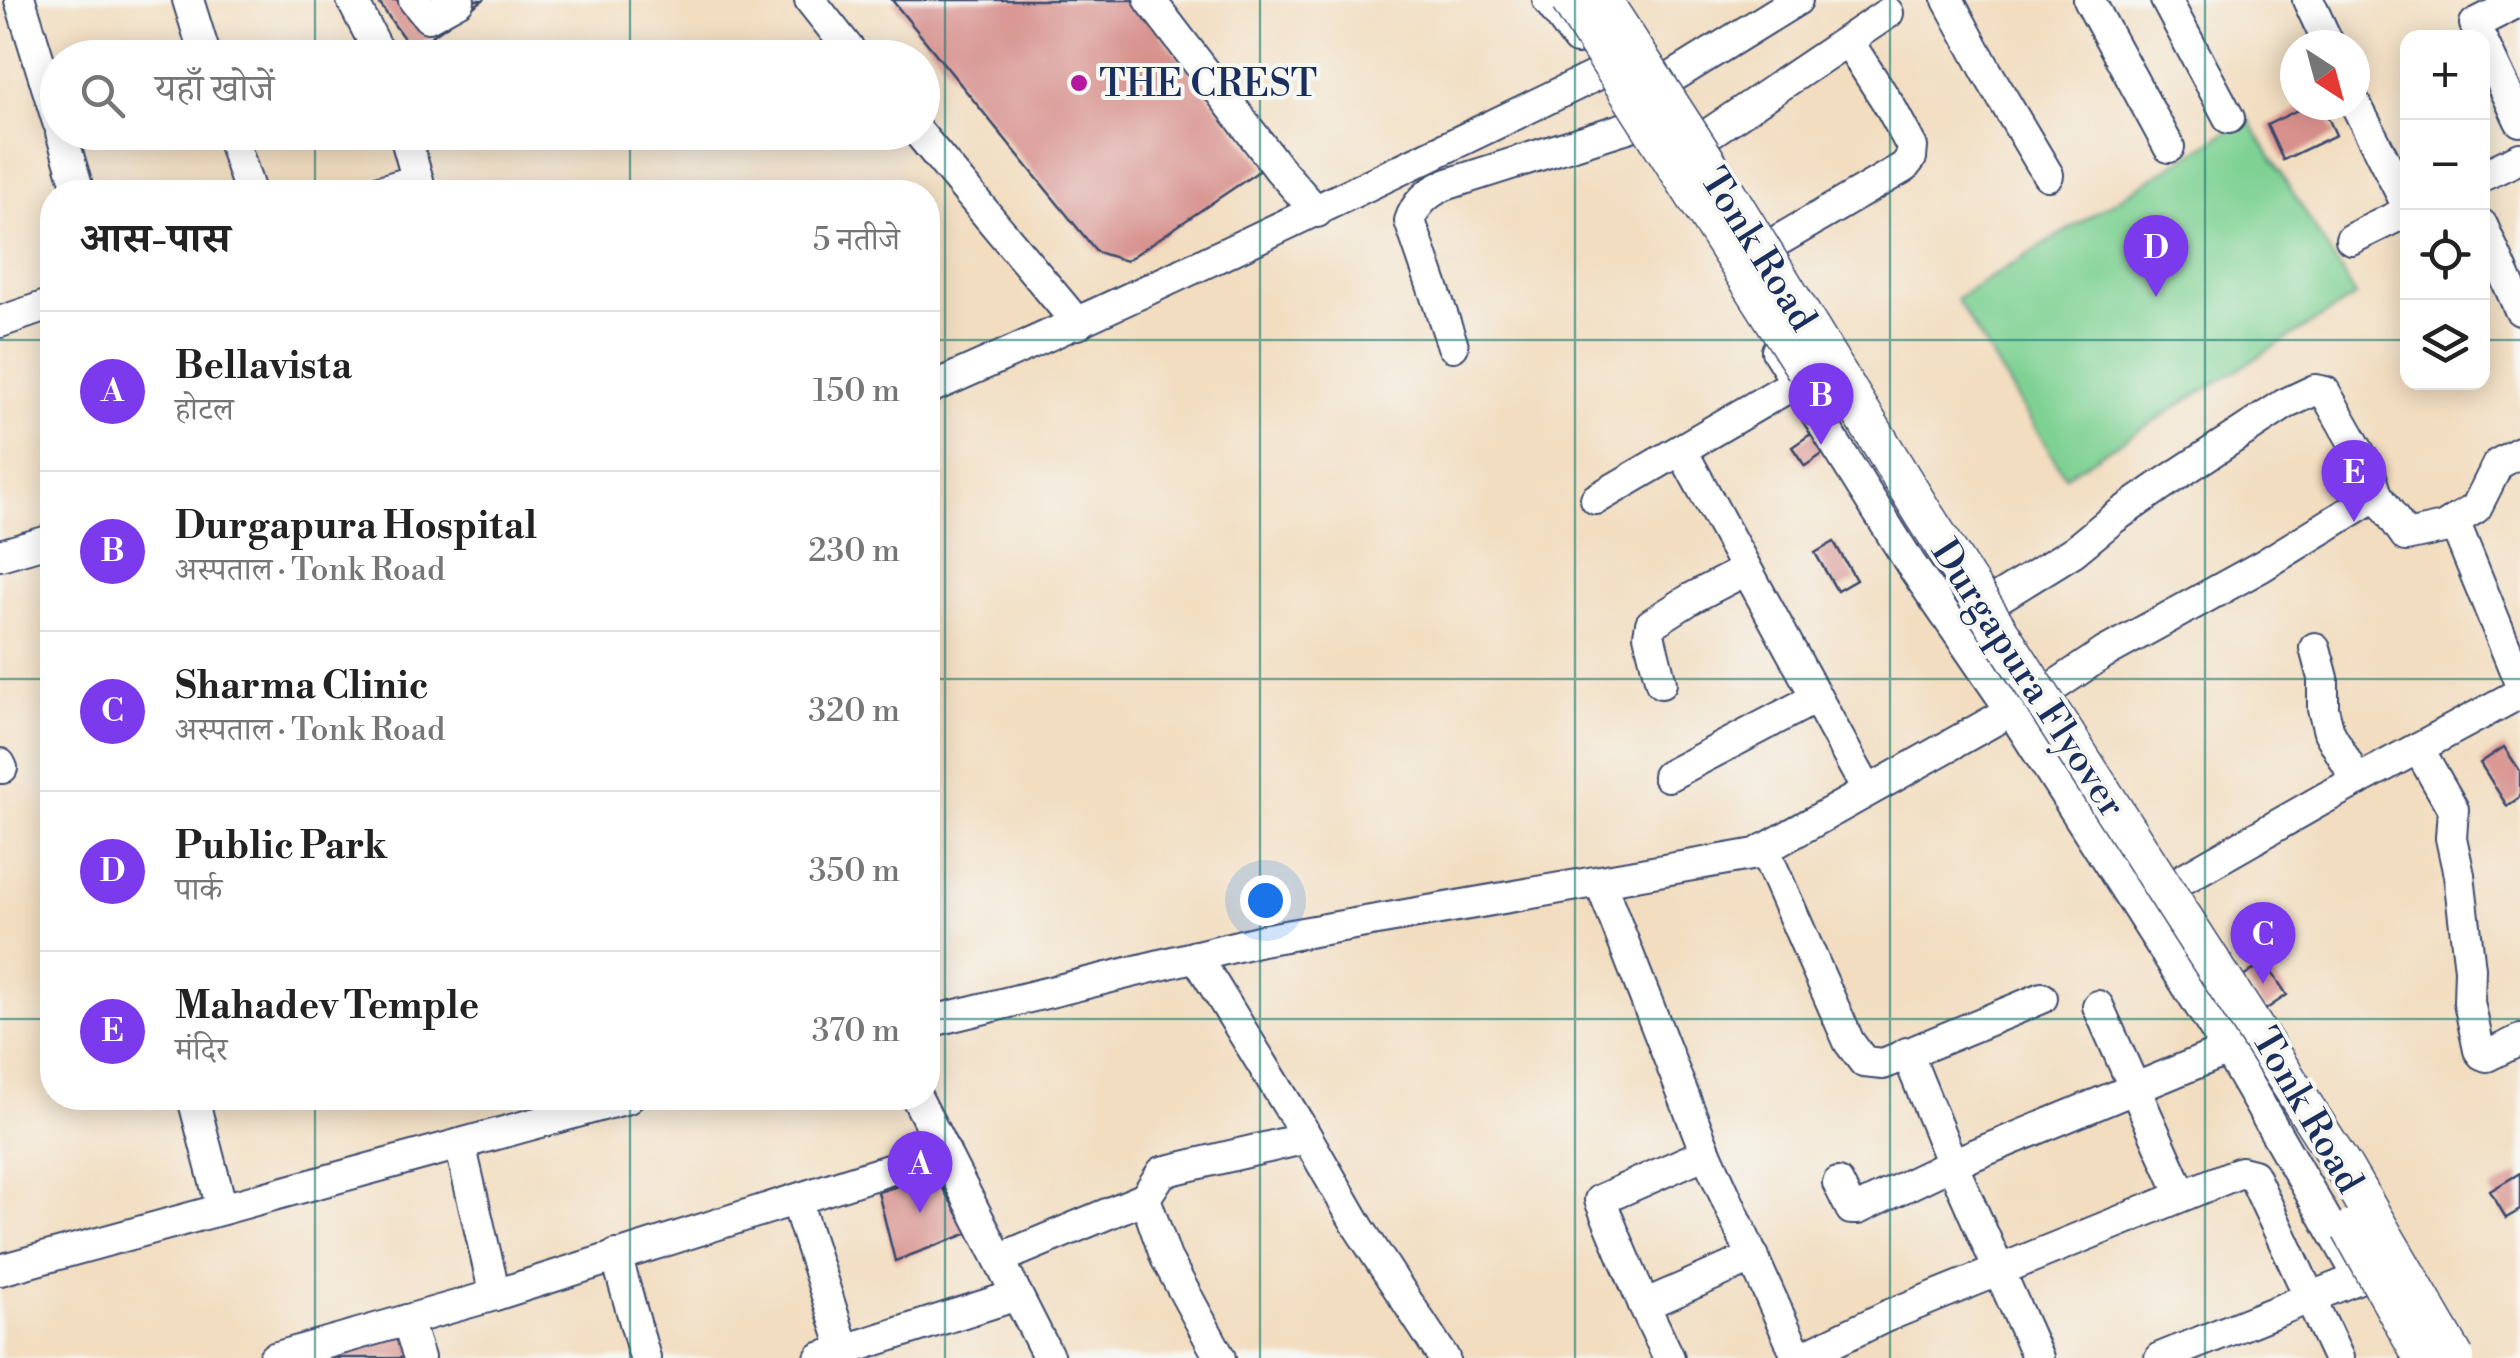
<!DOCTYPE html>
<html lang="hi">
<head>
<meta charset="utf-8">
<style>
	body { margin:0; font-family:"Libre Bodoni","Noto Serif Devanagari",serif; background:#f6f6f6; color:#222 }
	.controls { position:absolute; right:30px; top:30px; display:grid; overflow:hidden; border-radius:20px; box-shadow:0 5px 25px #0003 }
	.controls button { width:90px; height:90px; display:grid; place-items:center; padding:0; border:0; border-bottom:2px solid #e0e0e0; background:#fff; color:#222; font:50px sans-serif }
	.compass { position:absolute; left:2280px; top:30px; width:90px; height:90px; border-radius:50%; background:#fff; box-shadow:0 5px 25px #0003; rotate:144deg }
	.you { position:absolute; left:1265px; top:900px; width:35px; height:35px; margin:-25px; border:8px solid #fff; border-radius:50%; background:#1a73e8; box-shadow:0 0 0 15px #1a73e833 }
	.badge { display:grid; place-items:center; width:65px; height:65px; border-radius:50%; background:#7c3aed; color:#fff; font-size:32px; font-weight:700 }
	.pin { position:absolute; translate:-50% -82px; filter:drop-shadow(0 2px 5px #0008) }
	.pin::after { content:''; position:absolute; top:52px; width:35px; height:30px; background:inherit; clip-path:polygon(0 0,100% 0,50% 100%) }
	.list { margin:0; padding:0; list-style:none }
	h2 { display:flex; justify-content:space-between; align-items:center; height:130px; margin:0; padding:0 40px; font-size:42px }
	h2 small { font-size:32px; font-weight:400; color:#767676 }
	.list li { display:grid; grid-template-columns:65px 1fr auto; gap:30px; align-items:center; box-sizing:border-box; height:160px; padding:0 40px; border-top:2px solid #e0e0e0 }
	.list b { display:block; font-size:38px; white-space:nowrap }
	.list p { margin:0; font-size:32px; white-space:nowrap; color:#767676 }
	.list em { font-size:32px; font-style:normal; color:#767676 }
	.icon { flex:none; width:55px; height:55px; fill:none; stroke:currentColor; stroke-width:2; stroke-linecap:round; stroke-linejoin:round }
	.map { position:relative; flex:none; width:2520px; height:1358px; overflow:hidden }
	.search { position:absolute; background:#fff; box-shadow:0 5px 25px #0003; left:40px; top:40px; width:900px; height:110px; display:flex; align-items:center; gap:25px; box-sizing:border-box; padding:0 35px; border-radius:55px; color:#767676; font-size:38px }
	.panel { position:absolute; background:#fff; box-shadow:0 5px 25px #0003; left:40px; top:180px; width:900px; height:930px; border-radius:40px }
	.map>svg:first-child { display:block }
	.green { fill:#7ed193; stroke:#4c8078; stroke-width:2.5 }
	.building { fill:#d7908c }
	.lines { fill:none; stroke-linecap:round; stroke-linejoin:round }
	.minor-casing { stroke:#3b496d; stroke-width:34 }
	.minor { stroke:#fff; stroke-width:30 }
	.major-bridge-casing { stroke:#3b496d; stroke-width:41; stroke-linecap:butt }
	.major-bridge { stroke:#fff; stroke-width:38 }
	.grid { fill:none; stroke:#0f766e; stroke-width:2.5; stroke-opacity:0.55 }
	.poi-dot { fill:#b5179e; stroke:#f6f6f2; stroke-width:4 }
	.labels { text-anchor:middle; stroke-width:8; stroke-linejoin:round; paint-order:stroke }
	.poi-label { font-size:38px; fill:#1b2f5e; stroke:#f6f6f2; text-anchor:start }
	.street-label { font-size:38px; fill:#1b2f5e; stroke:#f6f6f2 }
</style>
</head>
<body>
<div class="map">
<svg width="2520" height="1358" viewBox="0 0 2520 1358">
	<rect width="100%" height="100%" fill="#f6f6f2"/>
	<filter id="ink" filterUnits="userSpaceOnUse"><feTurbulence type="fractalNoise" baseFrequency=".01" numOctaves="2"/><feDisplacementMap in="SourceGraphic" scale="20" xChannelSelector="R" yChannelSelector="G"/><feConvolveMatrix kernelMatrix="1 2 1 2 8 2 1 2 1" color-interpolation-filters="sRGB"/></filter>
	<filter id="wash" filterUnits="userSpaceOnUse"><feTurbulence type="fractalNoise" baseFrequency=".0048" numOctaves="4" result="noise"/><feDisplacementMap in="SourceGraphic" scale="40" xChannelSelector="R" yChannelSelector="G"/><feGaussianBlur stdDeviation="2.25" result="paint"/><feColorMatrix in="noise" values="0 0 0 0 0 0 0 0 0 0 0 0 0 0 0 0 0 1.4 0 .05"/><feComposite in="paint" operator="in"/></filter>
	<g filter="url(#wash)">
		<rect width="100%" height="100%" fill="#f2ddc0"/>
		<!-- green -->
		<path class="green" d="M2248 119 2356 296 2065 476 1956 299Z"/>
		<g id="blocks">
			<!-- building -->
			<g class="building">
				<path d="M377 0H483L412 50Z"/>
				<path d="M892 0H1134L1265 167 1126 261 1097 252Z"/>
				<path d="M2308 105H2322L2336 135 2283 160 2267 125Z"/>
				<path d="M1821 427 1834 446 1805 466 1792 447Z"/>
				<path d="M1834 542 1856 580 1837 591 1815 553Z"/>
				<path d="M2504 747 2520 771V797L2507 806 2480 763Z"/>
				<path d="M2265 962 2287 995 2265 1010 2243 977Z"/>
				<path d="M2520 1173V1210L2506 1218 2490 1191Z"/>
				<path d="M935 1175 969 1233 895 1261 878 1192Z"/>
				<path d="M408 1328 417 1358H309Z"/>
			</g>
		</g>
	</g>
	<g filter="url(#ink)">
		<use href="#blocks" fill-opacity="0" stroke="#3b496d" stroke-width="2.5"/>
		<g class="lines">
			<defs>
				<g id="minor">
					<path d="M20 0 58 122"/>
					<path d="M188 0 206 58"/>
					<path d="M352 0 382 58"/>
					<path d="M414 0 428 17 459 0"/>
					<path d="M810 0 856 58"/>
					<path d="M1150 0 1279 169 1317 212"/>
					<path d="M1548 0 1577 39"/>
					<path d="M1948 0 1987 72 2048 175"/>
					<path d="M2089 0 2169 147"/>
					<path d="M2166 0 2229 118"/>
					<path d="M2308 0 2329 45"/>
					<path d="M2475 24 2520 1"/>
					<path d="M2482 40 2520 121"/>
					<path d="M1671 78 1797 0"/>
					<path d="M2355 103 2408 207"/>
					<path d="M61 132 79 192"/>
					<path d="M230 132 250 192"/>
					<path d="M404 132 421 192"/>
					<path d="M918 132 1078 324"/>
					<path d="M1707 135 1888 13"/>
					<path d="M2482 176 2520 158"/>
					<path d="M376 192 418 180"/>
					<path d="M2482 225 2520 310"/>
					<path d="M2351 239 2408 211"/>
					<path d="M1774 243 1904 167 1911 158 1912 147 1891 108 1848 41"/>
					<path d="M0 322 52 304"/>
					<path d="M1453 346 1410 221C1416 202 1429 191 1448 184L1634 125"/>
					<path d="M1777 351 1910 563 2011 710 2228 1050 2354 1268"/>
					<path d="M928 389C1155 290 1378 180 1601 73L1629 56"/>
					<path d="M1682 451 1867 790"/>
					<path d="M1596 499 1797 382"/>
					<path d="M2454 521 2520 683"/>
					<path d="M0 555 52 540"/>
					<path d="M1995 600 2074 551 2114 518 2163 484 2285 404 2315 390 2325 392 2368 468 2377 495"/>
					<path d="M2315 648 2323 678V709L2329 732 2357 781"/>
					<path d="M1661 683 1649 635 1651 624 1692 598 1746 570"/>
					<path d="M2418 748 2453 809 2451 838 2459 875 2470 969 2469 1002 2479 1050 2482 1054 2487 1056 2520 1040"/>
					<path d="M0 764 2 768"/>
					<path d="M1668 776 1816 698"/>
					<path d="M1764 849 1849 1042 1864 1062 1883 1064 2042 998"/>
					<path d="M1600 882 1706 1153 1798 1358"/>
					<path d="M2178 882 2325 798 2520 693"/>
					<path d="M1196 956 1301 1127 1359 1228 1444 1358"/>
					<path d="M2098 1006 2182 1195"/>
					<path d="M928 1022 1262 940 1756 854 2052 688 2104 653 2262 566 2377 495 2406 536 2443 528 2476 508 2498 464 2520 452"/>
					<path d="M1907 1053 1952 1164 2038 1358"/>
					<path d="M193 1098 222 1209"/>
					<path d="M917 1098 1049 1358"/>
					<path d="M460 1144 495 1295"/>
					<path d="M1838 1183 1851 1209H1858L1952 1164 2228 1050"/>
					<path d="M796 1200 847 1358"/>
					<path d="M616 1255 645 1358"/>
					<path d="M999 1259 1145 1198"/>
					<path d="M0 1270 628 1098"/>
					<path d="M1644 1305 1754 1257"/>
					<path d="M407 1320 419 1358"/>
					<path d="M274 1358 495 1295 945 1152"/>
					<path d="M820 1358 1017 1295"/>
					<path d="M1220 1358 1166 1258 1145 1198 1162 1172 1307 1138"/>
					<path d="M1669 1358 1644 1305 1600 1200 1706 1153"/>
					<path d="M1800 1358 1887 1316 2241 1172 2253 1175 2338 1358"/>
					<path d="M2160 1358 2359 1278"/>
				</g>
			</defs>
			<!-- minor casing -->
			<use href="#minor" class="minor-casing"/>
			<!-- minor -->
			<use href="#minor" class="minor"/>
			<defs>
				<g id="major-bridge">
					<path d="M1570 0 1805 368"/>
					<path d="M1602 0 1718 179 1925 516 2344 1168 2455 1358"/>
					<path d="M2351 1229 2423 1358"/>
				</g>
			</defs>
			<!-- major-bridge casing -->
			<use href="#major-bridge" class="major-bridge-casing"/>
			<!-- major-bridge -->
			<use href="#major-bridge" class="major-bridge"/>
		</g>
	</g>
	<!-- grid -->
	<path class="grid" d="M315 0V58M630 0V58M945 0V1358M1260 0V1358M1575 0V1358M1890 0V1358M2205 0V1358M315 132V192M630 132V192M0 340H52M928 340H2408M2482 340H2520M0 679H52M928 679H2520M0 1019H52M928 1019H2520M315 1098V1358M630 1098V1358"/>
	<!-- markers -->
	<circle class="poi-dot" cx="1079" cy="83" r="10"/>
	<g class="labels">
		<!-- poi labels -->
		<g class="poi-label">
			<text x="1099" y="96">THE CREST</text>
		</g>
		<!-- street labels -->
		<g class="street-label">
			<text transform="translate(1759 249) rotate(58)" y="13">Tonk Road</text>
			<text transform="translate(2029 678) rotate(57)" y="13">Durgapura Flyover</text>
			<text transform="translate(2308 1110) rotate(60)" y="13">Tonk Road</text>
		</g>
	</g>
</svg>
<div class="controls">
<button>+</button>
<button>−</button>
<button><svg class="icon" aria-label="locate" viewBox="0 0 24 24"><circle cx="12" cy="12" r="6"/><path d="M12 2v4M12 18v4M2 12h4M18 12h4"/></svg></button>
<button><svg class="icon" aria-label="layers" viewBox="0 0 24 24"><path d="M12 4l9 5-9 5-9-5zM3 14l9 5 9-5"/></svg></button>
</div>
<svg class="compass" viewBox="-18 -18 36 36"><path d="M0-13l5 13h-10z" fill="#e53935"/><path d="M0 13l5-13h-10z" fill="#767676"/></svg>
<div class="you"></div>
<div class="pin badge" style="left:920px;top:1213px">A</div>
<div class="pin badge" style="left:1821px;top:445px">B</div>
<div class="pin badge" style="left:2263px;top:984px">C</div>
<div class="pin badge" style="left:2156px;top:297px">D</div>
<div class="pin badge" style="left:2354px;top:522px">E</div>
<div class="search"><svg class="icon" aria-label="search" viewBox="0 0 24 24"><circle cx="10" cy="10" r="6"/><path d="M15 15l6 6"/></svg>यहाँ खोजें</div>
<section class="panel">
<h2>आस-पास<small>5 नतीजे</small></h2>
<ul class="list">
<li><span class="badge">A</span><div><b>Bellavista</b><p>होटल</p></div><em>150 m</em></li>
<li><span class="badge">B</span><div><b>Durgapura Hospital</b><p>अस्पताल · Tonk Road</p></div><em>230 m</em></li>
<li><span class="badge">C</span><div><b>Sharma Clinic</b><p>अस्पताल · Tonk Road</p></div><em>320 m</em></li>
<li><span class="badge">D</span><div><b>Public Park</b><p>पार्क</p></div><em>350 m</em></li>
<li><span class="badge">E</span><div><b>Mahadev Temple</b><p>मंदिर</p></div><em>370 m</em></li>
</ul>
</section>
</div>
</body>
</html>
